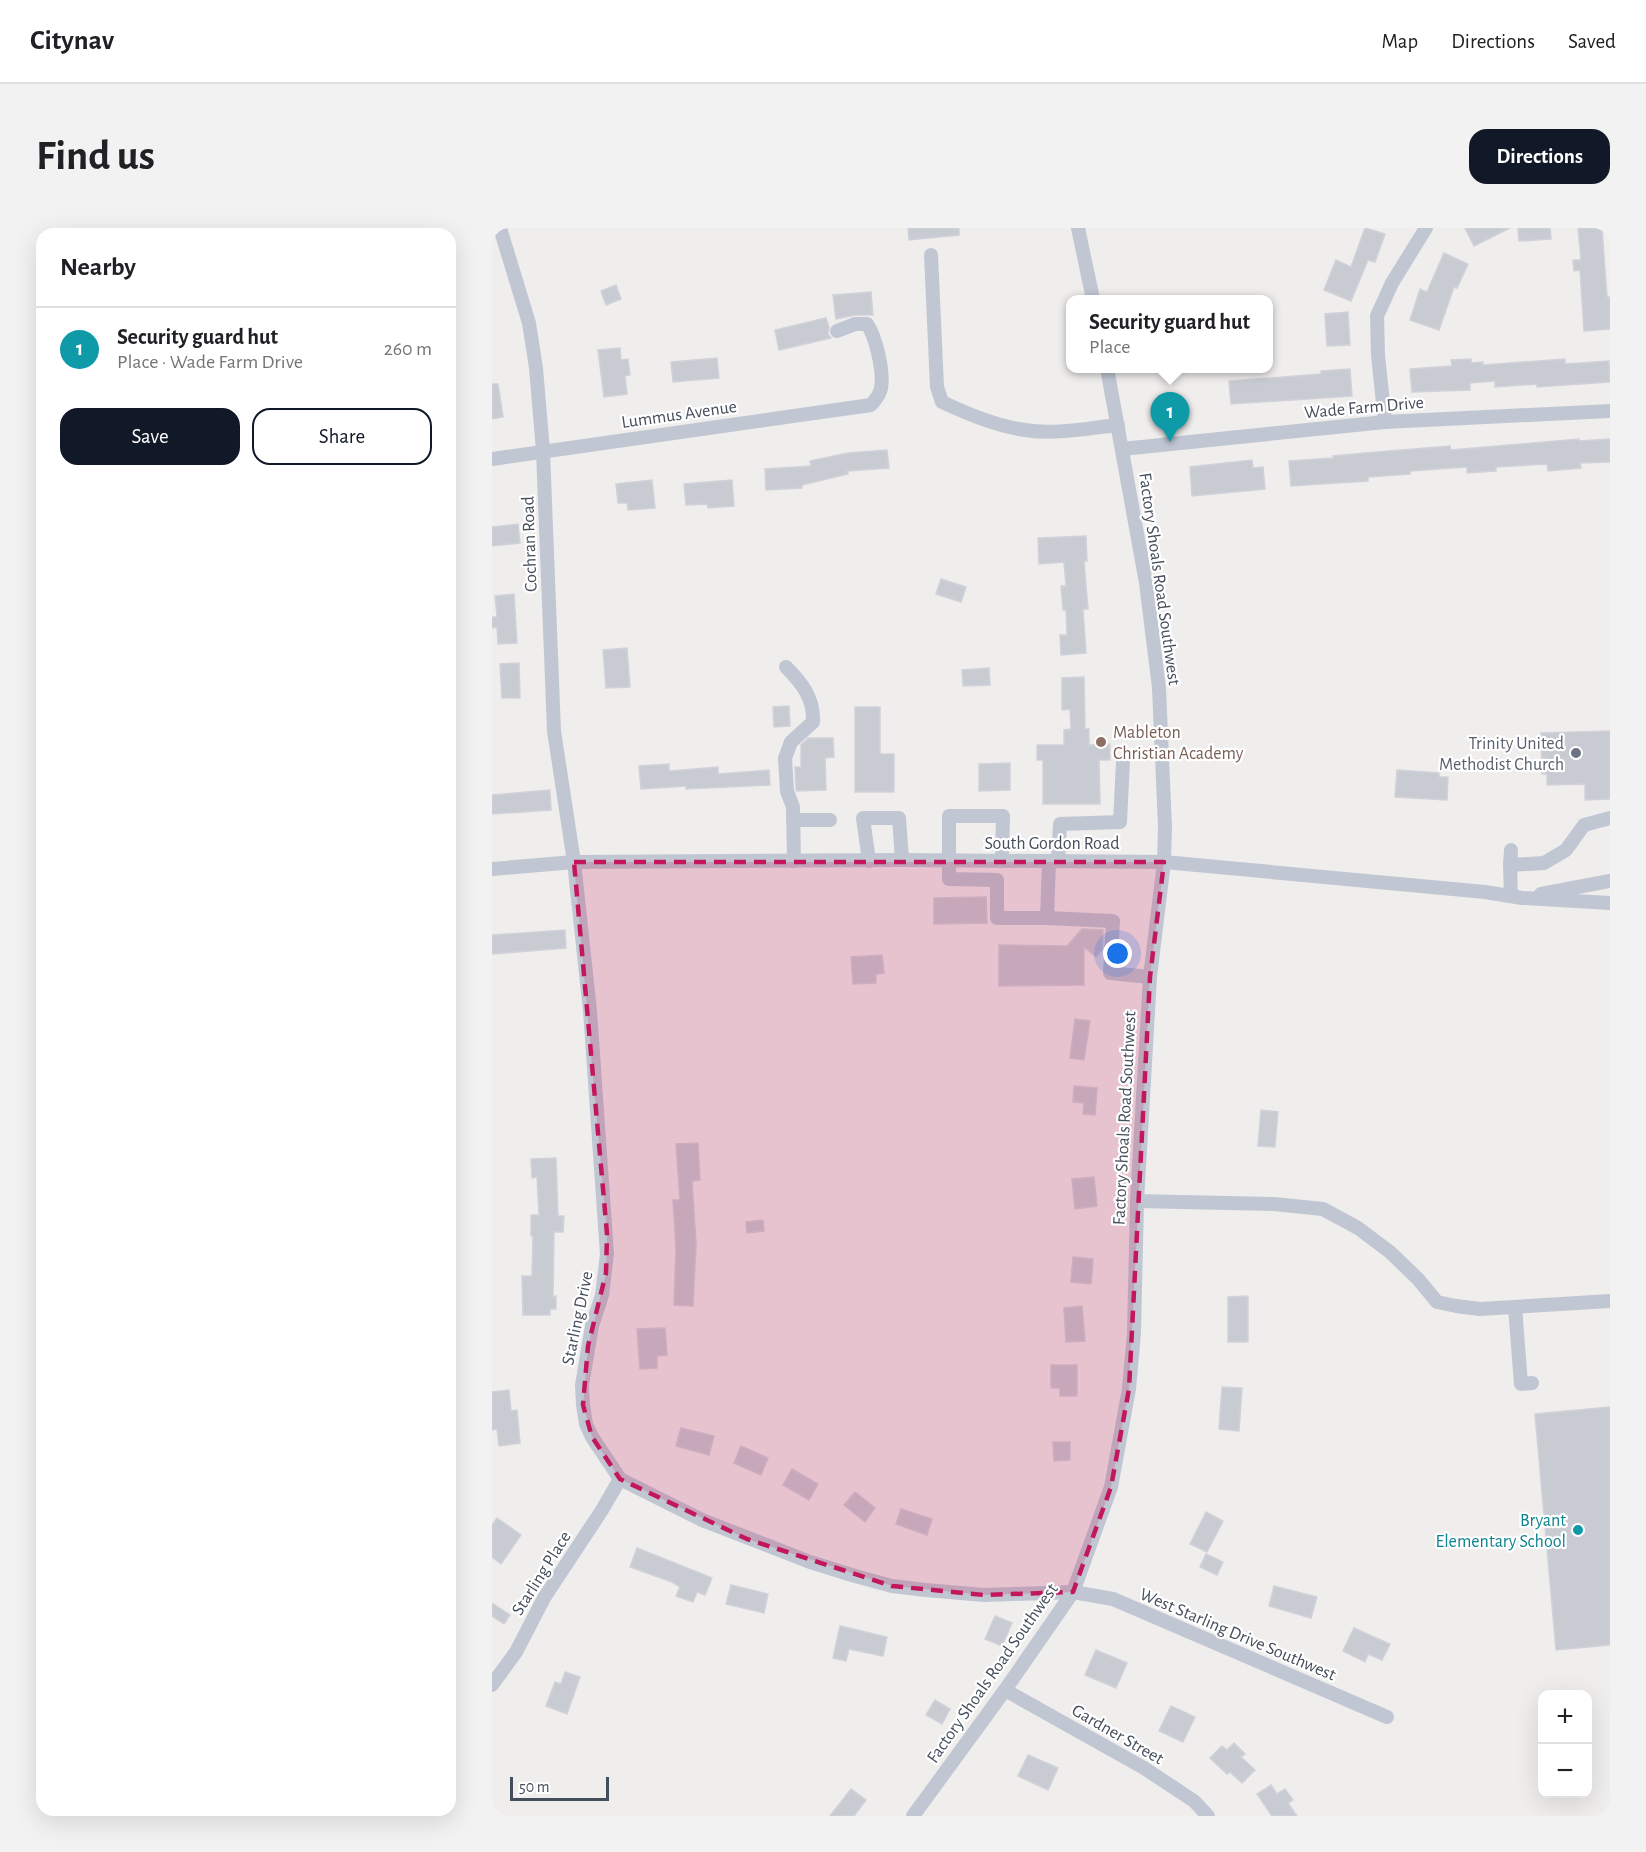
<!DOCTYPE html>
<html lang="en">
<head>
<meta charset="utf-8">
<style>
	body { margin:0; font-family:"Alegreya Sans",sans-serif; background:#f2f2f2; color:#202124 }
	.controls { position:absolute; right:18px; bottom:18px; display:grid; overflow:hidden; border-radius:12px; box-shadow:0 6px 24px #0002 }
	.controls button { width:54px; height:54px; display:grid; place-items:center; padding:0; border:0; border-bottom:2px solid #e0e0e0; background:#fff; color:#202124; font:30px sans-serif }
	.scale { position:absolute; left:18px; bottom:15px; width:99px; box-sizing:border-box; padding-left:6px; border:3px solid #454e5b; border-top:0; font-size:16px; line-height:21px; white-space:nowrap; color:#454e5b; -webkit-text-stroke:4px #fff; paint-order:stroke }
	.you { position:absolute; left:626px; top:726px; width:21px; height:21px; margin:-15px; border:4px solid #fff; border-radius:50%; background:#1a73e8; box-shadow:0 0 0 9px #1a73e833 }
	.badge { display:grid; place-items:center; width:39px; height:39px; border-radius:50%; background:#111827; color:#fff; font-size:20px; font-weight:700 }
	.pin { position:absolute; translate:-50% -50px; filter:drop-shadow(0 2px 3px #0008) }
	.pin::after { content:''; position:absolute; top:32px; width:21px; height:18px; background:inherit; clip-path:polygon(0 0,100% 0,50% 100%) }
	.popup { position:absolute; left:574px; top:67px; width:207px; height:78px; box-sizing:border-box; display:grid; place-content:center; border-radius:12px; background:#fff; filter:drop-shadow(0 2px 4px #0005); font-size:20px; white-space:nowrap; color:#757577 }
	.popup b { font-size:22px; color:#202124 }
	.popup::after { content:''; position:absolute; left:50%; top:100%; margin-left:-12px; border:12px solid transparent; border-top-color:#fff }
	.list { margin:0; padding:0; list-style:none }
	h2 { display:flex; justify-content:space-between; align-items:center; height:78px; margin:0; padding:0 24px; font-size:26px }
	h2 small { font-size:20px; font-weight:400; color:#757577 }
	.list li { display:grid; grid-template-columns:39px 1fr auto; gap:18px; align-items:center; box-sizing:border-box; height:84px; padding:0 24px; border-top:2px solid #e0e0e0 }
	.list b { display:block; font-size:22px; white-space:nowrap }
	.list p { margin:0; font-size:20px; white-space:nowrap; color:#757577 }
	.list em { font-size:20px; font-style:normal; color:#757577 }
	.actions { display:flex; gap:12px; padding:18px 24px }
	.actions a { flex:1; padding:14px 0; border:2px solid #111827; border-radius:18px; text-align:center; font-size:21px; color:#111827 }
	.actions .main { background:#111827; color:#fff }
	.map { position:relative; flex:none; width:1118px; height:1588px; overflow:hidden; border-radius:18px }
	header { display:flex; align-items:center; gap:36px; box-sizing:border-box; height:84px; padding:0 30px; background:#fff; border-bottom:2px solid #e0e0e0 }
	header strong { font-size:28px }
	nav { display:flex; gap:33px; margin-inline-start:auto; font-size:21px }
	.intro { display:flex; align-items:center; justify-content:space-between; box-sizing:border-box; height:144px; padding:0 36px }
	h1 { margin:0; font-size:42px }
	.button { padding:15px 27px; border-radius:18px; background:#111827; color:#fff; font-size:21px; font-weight:700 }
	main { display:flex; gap:36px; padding:0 36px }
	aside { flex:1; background:#fff; border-radius:18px; box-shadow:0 6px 24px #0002 }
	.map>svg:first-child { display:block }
	.building { fill:#c9cbd3; stroke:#d1d2d9; stroke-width:1.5 }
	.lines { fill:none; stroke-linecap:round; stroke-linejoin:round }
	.minor { stroke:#c0c7d3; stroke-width:14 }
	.marked { fill:#c2185b; fill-opacity:0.2; stroke:#c2185b; stroke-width:4.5; stroke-dasharray:12 8; stroke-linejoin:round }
	.education-dot { fill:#8d6e63; stroke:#fff; stroke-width:2 }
	.worship-dot { fill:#6b7280; stroke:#fff; stroke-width:2 }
	.culture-dot { fill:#0f9aa8; stroke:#fff; stroke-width:2 }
	.labels { text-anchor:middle; stroke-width:4.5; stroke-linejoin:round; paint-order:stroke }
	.street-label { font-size:18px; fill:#454e5b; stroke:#fff }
	.education-label { font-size:18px; fill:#785e54; stroke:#fff; text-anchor:start }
	.worship-label { font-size:18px; fill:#5b616d; stroke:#fff; text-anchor:end }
	.culture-label { font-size:18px; fill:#0d838f; stroke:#fff; text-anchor:end }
</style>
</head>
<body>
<header>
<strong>Citynav</strong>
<nav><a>Map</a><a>Directions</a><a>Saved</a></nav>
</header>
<div class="intro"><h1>Find us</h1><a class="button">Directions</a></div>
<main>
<aside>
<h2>Nearby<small></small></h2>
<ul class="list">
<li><span class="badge" style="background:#0f9aa8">1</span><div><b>Security guard hut</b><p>Place · Wade Farm Drive</p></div><em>260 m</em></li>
</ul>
<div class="actions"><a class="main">Save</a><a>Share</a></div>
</aside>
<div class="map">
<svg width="1118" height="1588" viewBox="0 0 1118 1588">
	<rect width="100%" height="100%" fill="#f0eded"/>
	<!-- building -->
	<g class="building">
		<path d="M416 0H467V7L417 12Z"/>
		<path d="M873 0 893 6 883 34 876 32 859 73 832 62 844 32 859 39Z"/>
		<path d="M973 0H1018L982 18Z"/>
		<path d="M1026 0H1058L1059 11 1027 13Z"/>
		<path d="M1086 0H1110L1115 69H1118V101L1092 103 1088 42 1082 43 1081 32H1089Z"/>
		<path d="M952 25 976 36 965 60 962 59 947 102 918 92 928 61 935 64Z"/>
		<path d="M124 57 129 71 114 77 109 63Z"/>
		<path d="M379 64 381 87H363L344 91 341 67Z"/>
		<path d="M856 84 858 117 835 118 833 86Z"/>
		<path d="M334 90 337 99 336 106 339 110 287 122 283 102Z"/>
		<path d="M128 120 129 132 136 131 138 147 133 148 135 166 112 169 106 122Z"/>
		<path d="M225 130 227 150 181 154 179 134Z"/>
		<path d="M979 131V135L991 134V137L1073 131V136L1117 133 1118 154 1045 159V156L1003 159V153L978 155V162L920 164 918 141 960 138 959 132Z"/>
		<path d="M858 141 860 168 739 176 737 153 829 146V143Z"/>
		<path d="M0 156H6L11 189 0 191Z"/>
		<path d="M1087 211V213L1118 211V234L1088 235 1089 240 1056 243 1055 236 1004 239V243L975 245V239L918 243V246L876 249V253L799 258 797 233 841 230V228L884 224 958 218 959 222Z"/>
		<path d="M395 222 397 240 355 243 356 246 310 257V260L274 262 273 241 319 238 318 233 356 225Z"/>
		<path d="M760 232 761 240 771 239 773 261 700 268 698 239Z"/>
		<path d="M160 252 163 280 136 282 135 275H126L124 256Z"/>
		<path d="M240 252 242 278 216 280 215 276 194 277 192 256Z"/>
		<path d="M26 296 28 315 0 318V299Z"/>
		<path d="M594 308 595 333H592L596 381H591L594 425 569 427 568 407H575L574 382H571L569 358H574L572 334 547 336 546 310Z"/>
		<path d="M449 351 474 359 469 374 444 366Z"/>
		<path d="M22 366 25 415 6 416 5 399 0 400V389H5L3 368Z"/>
		<path d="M135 420 138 459 114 460 111 422Z"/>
		<path d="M27 435 28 470H10L8 436Z"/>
		<path d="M497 440 498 457 471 458 470 442Z"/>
		<path d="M592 449 593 501H597V517L618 516V532H607L608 576H551V532H545V517H572V502L579 501 578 481 570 482V450Z"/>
		<path d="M297 478 298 498 282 499 281 479Z"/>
		<path d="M363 479H388V526H402V564H363Z"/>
		<path d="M1118 503V571L1093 572V556L1055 557V546H1050L1049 505Z"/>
		<path d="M316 510H341L342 529 333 530 334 562 305 563 304 561 303 539H309V517Z"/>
		<path d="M518 535V562L487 563V536Z"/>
		<path d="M177 536V543L226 539V546L277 542 278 557 194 561V558L149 561 147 538Z"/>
		<path d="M905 542 947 545V549H956L955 572 903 569Z"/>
		<path d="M58 562 59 582 0 586V567Z"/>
		<path d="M494 669 495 695 442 696V670Z"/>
		<path d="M590 701 611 702 610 722 604 729 592 719V757L507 758V717L575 718Z"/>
		<path d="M73 702 74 720 0 726V707Z"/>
		<path d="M390 727 392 745 384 746V755L361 756 359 729Z"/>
		<path d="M583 791 598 793 592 832 578 830Z"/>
		<path d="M582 858 605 860 603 887 591 886 592 875 581 874Z"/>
		<path d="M769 882 786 884 783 919 766 918Z"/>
		<path d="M206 915 208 952 200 953 204 1016 201 1078 182 1077 184 1020 181 972H188L184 916Z"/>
		<path d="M64 930 66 988H72L71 1004H62L61 1069 64 1068V1081H58V1087H31L30 1048H40L41 1008H39V987H47L45 949 40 950 39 931Z"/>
		<path d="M602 949 605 978 583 981 580 951Z"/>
		<path d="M271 992 272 1003 255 1005 254 994Z"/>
		<path d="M581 1029 601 1031 599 1056 579 1054Z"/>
		<path d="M756 1068V1114H736V1069Z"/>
		<path d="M590 1078 593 1113 574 1114 572 1080Z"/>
		<path d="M173 1100 175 1127 165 1128V1140L148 1141 145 1101Z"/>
		<path d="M559 1137H585V1168H568V1160H559Z"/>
		<path d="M730 1159 750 1160 747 1203 727 1201Z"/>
		<path d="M17 1162 19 1183 25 1182 28 1215 7 1218 5 1201 0 1202V1164Z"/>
		<path d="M1118 1179V1417L1064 1422 1043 1186Z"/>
		<path d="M189 1200 222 1208 217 1227 184 1218Z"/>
		<path d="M561 1214H578V1232L562 1233Z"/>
		<path d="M249 1218 276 1230 269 1247 242 1235Z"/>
		<path d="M300 1241 326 1256 317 1272 291 1257Z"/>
		<path d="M363 1264 383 1280 373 1294 352 1277Z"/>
		<path d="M409 1281 440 1291 435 1307 404 1296Z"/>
		<path d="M714 1284 731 1293 715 1324 698 1316Z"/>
		<path d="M5 1290 29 1307 9 1336 0 1329V1297Z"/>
		<path d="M145 1320 220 1350 213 1367 205 1364 201 1374 184 1368 188 1359 180 1354 138 1339Z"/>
		<path d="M714 1326 731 1334 725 1347 708 1339Z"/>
		<path d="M239 1357 276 1366 272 1385 234 1376Z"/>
		<path d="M782 1358 825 1369 819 1390 777 1378Z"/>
		<path d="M0 1375 18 1387 12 1396 0 1388Z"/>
		<path d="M503 1388 520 1395 510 1418 493 1411Z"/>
		<path d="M348 1398 395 1409 391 1428 357 1421 354 1433 341 1430Z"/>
		<path d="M862 1400 898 1416 890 1432 876 1426 873 1434 851 1423Z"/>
		<path d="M604 1422 635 1435 624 1460 593 1447Z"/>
		<path d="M73 1444 88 1449 75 1486 54 1478 63 1454 69 1456Z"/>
		<path d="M443 1472 458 1481 450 1496 434 1487Z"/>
		<path d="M679 1478 703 1489 691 1514 667 1503Z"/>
		<path d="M742 1515 753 1526 749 1529 763 1542 750 1555 738 1544 735 1546 718 1530 730 1518 735 1522Z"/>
		<path d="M536 1527 566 1540 556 1562 526 1548Z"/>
		<path d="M779 1557 785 1566 793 1561 801 1572 796 1575 805 1588H780L765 1566Z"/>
		<path d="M359 1561 374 1572 362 1588H338Z"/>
	</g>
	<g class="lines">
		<!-- minor -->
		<g class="minor">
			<path d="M8 0 37 95 44 140 51 223 62 503 82 634 98 783 115 1026 110 1067 100 1098 90 1157 91 1177 94 1196 100 1209 128 1251 210 1292 318 1334 363 1348 400 1358 434 1362 492 1367 581 1364 621 1371 895 1489"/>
			<path d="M586 0 601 71"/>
			<path d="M439 27 445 159 450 174C476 186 504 198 533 202 563 207 596 200 626 197"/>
			<path d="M893 194 886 127 885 88 900 55 934 0"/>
			<path d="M630 221 893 194 1118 183"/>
			<path d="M0 231 379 177C383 172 388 167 389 160 392 144 384 109 375 96H363L345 103"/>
			<path d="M294 439C310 455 322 470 321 494L299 514 293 530 295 563 301 579 302 633"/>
			<path d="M301 592H338"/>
			<path d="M1019 622 1018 637 1052 635 1074 622 1092 597 1118 590"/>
			<path d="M566 632 568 596 628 594 631 533"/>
			<path d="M377 633 371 590H407L410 632"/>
			<path d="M510 633 511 588H457V651L505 652V690H555L557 633"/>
			<path d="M1018 637 1019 668"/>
			<path d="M0 641 82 634 410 632 672 634 993 664 1030 670 1118 675"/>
			<path d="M1049 666 1118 653"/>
			<path d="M555 690 621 693 618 745 658 749"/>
			<path d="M645 973 782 976 831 981 866 1000 898 1024 926 1051 945 1074 964 1078 988 1081 1118 1073"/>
			<path d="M1023 1079 1029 1156 1040 1155"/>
			<path d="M0 1457 24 1424 52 1370 110 1282 128 1251"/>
			<path d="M513 1462 652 1540 702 1573 716 1588"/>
			<path d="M421 1588 513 1462 581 1364 619 1259 637 1161 642 1105 645 973 658 749 672 634 673 599 667 460 654 355 615 140"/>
		</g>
	</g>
	<!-- marked area -->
	<path class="marked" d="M82 634H672L658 749 637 1161 619 1259 581 1364 492 1367 400 1358 255 1311 128 1251 100 1209 91 1177 96 1118 114 1045 115 1006Z"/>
	<!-- markers -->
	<circle class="education-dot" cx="609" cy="514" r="6"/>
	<circle class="worship-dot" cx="1084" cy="525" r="6"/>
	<circle class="culture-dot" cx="1086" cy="1302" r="6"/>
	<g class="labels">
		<!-- street labels -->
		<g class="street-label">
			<text transform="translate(872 179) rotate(-5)" y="6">Wade Farm Drive</text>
			<text transform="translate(187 186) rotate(-8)" y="6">Lummus Avenue</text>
			<text transform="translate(37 316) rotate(-92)" y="6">Cochran Road</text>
			<text transform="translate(668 351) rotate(82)" y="6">Factory Shoals Road Southwest</text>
			<text x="560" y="621">South Gordon Road</text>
			<text transform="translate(632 890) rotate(-87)" y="6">Factory Shoals Road Southwest</text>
			<text transform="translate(85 1090) rotate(-78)" y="6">Starling Drive</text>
			<text transform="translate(49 1345) rotate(-58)" y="6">Starling Place</text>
			<text transform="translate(746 1406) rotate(23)" y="6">West Starling Drive Southwest</text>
			<text transform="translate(500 1445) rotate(-55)" y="6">Factory Shoals Road Southwest</text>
			<text transform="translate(626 1506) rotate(30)" y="6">Gardner Street</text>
		</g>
		<!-- education labels -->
		<g class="education-label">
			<text x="621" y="510">Mableton<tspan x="621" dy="21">Christian Academy</tspan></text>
		</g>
		<!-- worship labels -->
		<g class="worship-label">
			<text x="1072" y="521">Trinity United<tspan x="1072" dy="21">Methodist Church</tspan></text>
		</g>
		<!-- culture labels -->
		<g class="culture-label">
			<text x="1074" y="1298">Bryant<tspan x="1074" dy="21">Elementary School</tspan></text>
		</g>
	</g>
</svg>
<div class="controls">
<button>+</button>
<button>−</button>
</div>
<div class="scale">50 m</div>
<div class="you"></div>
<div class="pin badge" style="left:678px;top:214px;background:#0f9aa8">1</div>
<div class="popup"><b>Security guard hut</b>Place</div>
</div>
</main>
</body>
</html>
